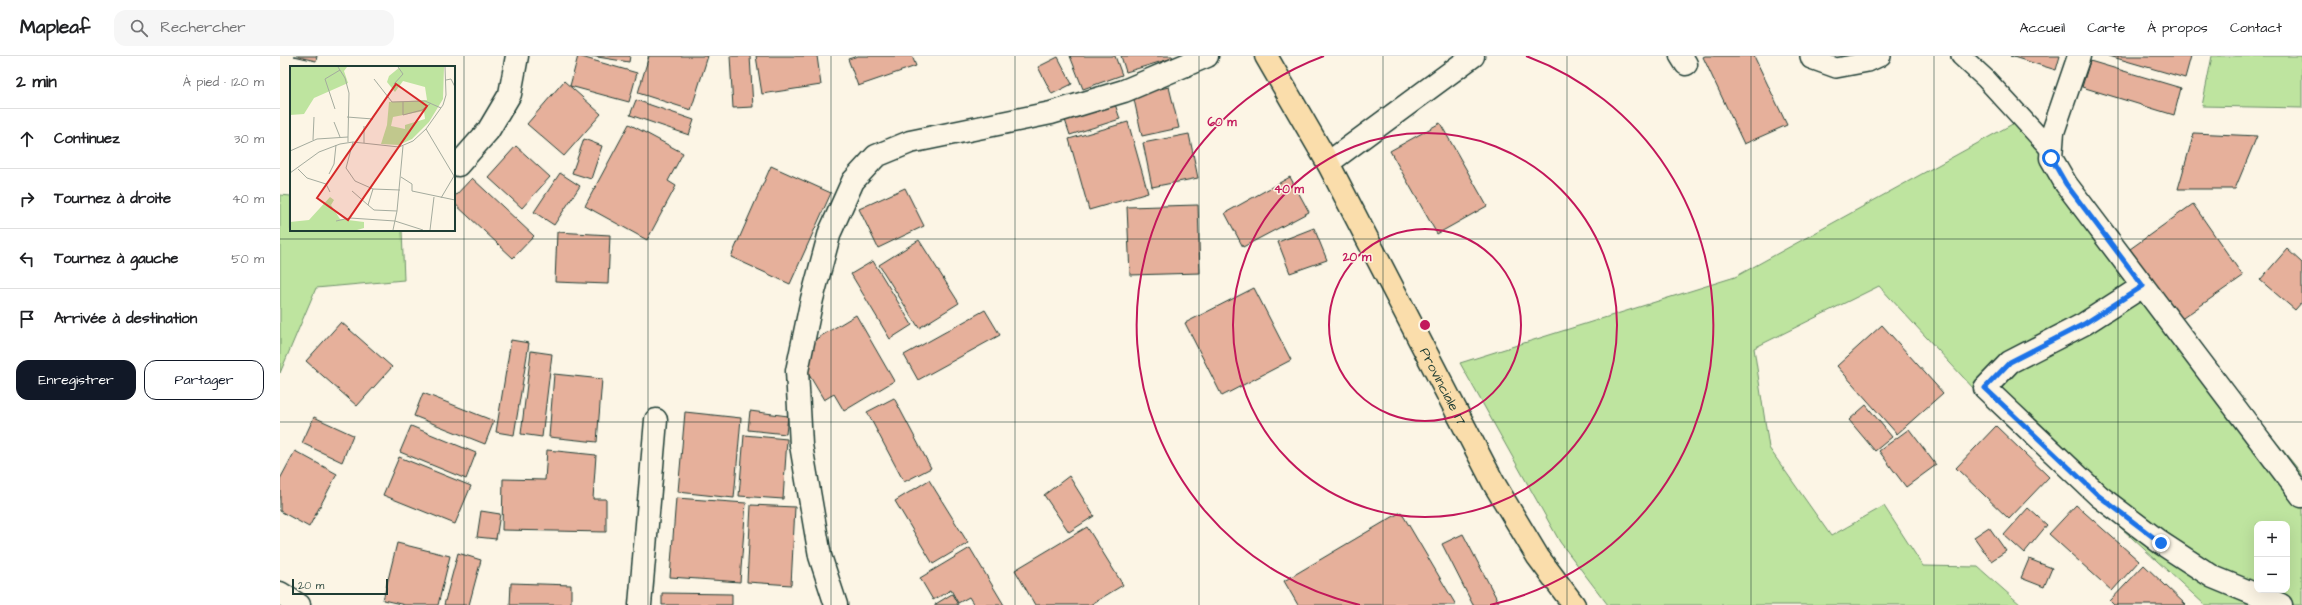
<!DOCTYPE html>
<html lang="fr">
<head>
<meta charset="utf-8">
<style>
	body { margin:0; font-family:"Architects Daughter",sans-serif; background:#f6f6f6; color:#202124 }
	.controls { position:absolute; right:12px; bottom:12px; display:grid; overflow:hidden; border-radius:8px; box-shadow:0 4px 16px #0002 }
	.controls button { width:36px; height:36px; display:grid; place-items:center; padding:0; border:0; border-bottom:1px solid #e0e0e0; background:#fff; color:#202124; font:20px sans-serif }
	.scale { position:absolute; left:12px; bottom:10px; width:96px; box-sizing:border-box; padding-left:4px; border:2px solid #1f3d34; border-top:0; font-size:11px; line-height:14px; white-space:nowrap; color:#1f3d34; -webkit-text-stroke:3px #fcf5e5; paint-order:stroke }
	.stop { position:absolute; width:12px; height:12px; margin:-9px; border:3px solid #1a73e8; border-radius:50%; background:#fff }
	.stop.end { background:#1a73e8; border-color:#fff; box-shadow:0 1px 4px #0008 }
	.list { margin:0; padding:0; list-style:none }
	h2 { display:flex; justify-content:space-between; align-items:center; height:52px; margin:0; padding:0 16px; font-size:17px }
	h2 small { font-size:13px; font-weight:400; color:#757577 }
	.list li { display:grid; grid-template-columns:26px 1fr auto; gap:12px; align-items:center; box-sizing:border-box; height:60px; padding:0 16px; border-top:1px solid #e0e0e0 }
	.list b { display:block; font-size:15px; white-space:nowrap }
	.list em { font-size:13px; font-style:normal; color:#757577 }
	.actions { display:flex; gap:8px; padding:12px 16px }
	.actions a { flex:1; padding:9px 0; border:1px solid #111827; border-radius:12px; text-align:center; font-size:14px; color:#111827 }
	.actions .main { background:#111827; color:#fff }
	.icon { flex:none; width:22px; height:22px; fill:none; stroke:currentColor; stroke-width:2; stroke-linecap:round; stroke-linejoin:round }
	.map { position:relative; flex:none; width:2022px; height:549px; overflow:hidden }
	header { display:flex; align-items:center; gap:24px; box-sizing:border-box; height:56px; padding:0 20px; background:#fff; border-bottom:1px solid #e0e0e0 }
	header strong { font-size:19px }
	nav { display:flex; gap:22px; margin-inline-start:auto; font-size:14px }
	.search { width:280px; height:36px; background:#f6f6f6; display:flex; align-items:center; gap:10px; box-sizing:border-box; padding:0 14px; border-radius:12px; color:#757577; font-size:15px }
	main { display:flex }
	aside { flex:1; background:#fff }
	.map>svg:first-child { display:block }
	.green { fill:#bee49f; stroke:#6e906a; fill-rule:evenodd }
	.building { fill:#e6b09b; stroke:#1f3d34 }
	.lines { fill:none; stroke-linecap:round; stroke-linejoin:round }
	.lane-casing { stroke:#1f3d34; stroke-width:22 }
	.street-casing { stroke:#1f3d34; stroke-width:25 }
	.primary-casing { stroke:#1f3d34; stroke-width:25 }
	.lane { stroke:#fcf5e5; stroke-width:19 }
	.street { stroke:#fcf5e5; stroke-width:22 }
	.primary { stroke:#faddab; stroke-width:22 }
	.route { stroke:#1a73e8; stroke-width:5 }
	.grid { fill:none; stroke:#1f3d34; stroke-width:1; stroke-opacity:0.55 }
	.ring { fill:none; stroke:#c2185b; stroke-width:2 }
	.labels { text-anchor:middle; stroke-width:3; stroke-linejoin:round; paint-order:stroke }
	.street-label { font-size:14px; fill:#1f3d34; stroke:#fcf5e5 }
	.inset-road { fill:none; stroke:#a4ab9e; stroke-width:1 }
	.view { fill:#d62828; fill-opacity:0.15; stroke:#d62828; stroke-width:2 }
	.inset-edge { fill:none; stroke:#1f3d34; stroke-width:2 }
	.centre { fill:#c2185b; stroke:#fcf5e5; stroke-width:2 }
	.ring-label { font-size:12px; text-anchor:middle; font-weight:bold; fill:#c2185b; stroke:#fcf5e5; stroke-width:3; stroke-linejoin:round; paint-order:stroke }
</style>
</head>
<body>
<header>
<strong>Mapleaf</strong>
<div class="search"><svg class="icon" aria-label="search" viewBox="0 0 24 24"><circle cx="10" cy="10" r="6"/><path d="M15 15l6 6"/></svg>Rechercher</div>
<nav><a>Accueil</a><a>Carte</a><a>À propos</a><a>Contact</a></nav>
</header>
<main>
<aside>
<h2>2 min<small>À pied · 120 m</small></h2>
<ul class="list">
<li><svg class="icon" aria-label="ahead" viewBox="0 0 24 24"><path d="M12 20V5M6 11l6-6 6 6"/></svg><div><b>Continuez</b></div><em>30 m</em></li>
<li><svg class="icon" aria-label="right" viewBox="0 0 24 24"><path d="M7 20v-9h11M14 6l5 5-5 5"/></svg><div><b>Tournez à droite</b></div><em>40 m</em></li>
<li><svg class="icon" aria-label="left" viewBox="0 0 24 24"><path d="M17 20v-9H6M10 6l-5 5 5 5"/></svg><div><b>Tournez à gauche</b></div><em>50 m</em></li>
<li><svg class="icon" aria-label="arrive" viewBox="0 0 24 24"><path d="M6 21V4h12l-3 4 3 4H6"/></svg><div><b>Arrivée à destination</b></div></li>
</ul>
<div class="actions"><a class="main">Enregistrer</a><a>Partager</a></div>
</aside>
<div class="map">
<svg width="2022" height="549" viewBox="0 0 2022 549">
	<rect width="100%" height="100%" fill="#fcf5e5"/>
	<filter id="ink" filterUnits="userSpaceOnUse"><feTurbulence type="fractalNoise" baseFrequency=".025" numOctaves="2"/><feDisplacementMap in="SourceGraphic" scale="8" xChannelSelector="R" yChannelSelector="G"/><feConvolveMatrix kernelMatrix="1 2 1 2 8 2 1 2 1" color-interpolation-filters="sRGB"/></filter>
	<g filter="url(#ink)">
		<!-- green -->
		<g class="green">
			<path d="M1932 0H2022V52L1922 50Z"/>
			<path d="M1747 60 1913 282 2022 418V549H1925L1718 359 1599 230 1474 292 1489 392 1551 480 1604 450 1643 510 1698 511 1741 549H1328L1280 486 1180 307 1455 221ZM1977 468H2007V534H1977Z"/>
			<path d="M0 139 11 140V174H122L124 224 36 232 0 317Z"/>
		</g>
		<!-- building -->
		<g class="building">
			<path d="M14 0H37L36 5Z"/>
			<path d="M298 0 357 17 349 46 290 30Z"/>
			<path d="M311 0H350L349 6Z"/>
			<path d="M369 0H428L411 54 358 37Z"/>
			<path d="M450 0H470L473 51 453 52Z"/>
			<path d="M476 0H537L541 29 482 38Z"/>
			<path d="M578 0H632L636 10 578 30 568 3Z"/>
			<path d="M790 0H835L842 19 803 33Z"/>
			<path d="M841 0H892L893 2 846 16Z"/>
			<path d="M1425 0H1474L1507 69 1464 88 1423 1Z"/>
			<path d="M1730 0H1780L1776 14Z"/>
			<path d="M1829 0H1911L1905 22Z"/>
			<path d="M778 1 792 28 772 38 758 11Z"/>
			<path d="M1810 5 1901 32 1894 59 1802 31Z"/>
			<path d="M284 25 321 58 284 100 247 68Z"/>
			<path d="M889 31 899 72 862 80 853 39Z"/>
			<path d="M356 44 414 64 409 79 350 59Z"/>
			<path d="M835 48 840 63 790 79 785 64Z"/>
			<path d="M848 66 868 137 809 154 789 83Z"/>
			<path d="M1160 67 1207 150 1157 178 1110 95Z"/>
			<path d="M349 68 403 97 388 125 396 130 367 184 305 150Z"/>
			<path d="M1914 77 1977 80 1955 133H1898Z"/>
			<path d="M909 78 918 122 872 131 863 87Z"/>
			<path d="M304 83 322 90 311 123 292 117Z"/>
			<path d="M236 90 270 121 242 152 208 121Z"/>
			<path d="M491 110 551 137 510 228 451 201Z"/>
			<path d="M280 117 300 130 274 169 254 156Z"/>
			<path d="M1010 121 1029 156 963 191 945 157Z"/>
			<path d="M192 122 254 180 233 202 174 147V141Z"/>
			<path d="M625 132 644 170 598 192 579 153Z"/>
			<path d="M1913 148 1963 220 1900 264 1850 193Z"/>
			<path d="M918 149 920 217 850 219 847 151Z"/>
			<path d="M1034 172 1047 204 1010 217 998 186Z"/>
			<path d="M277 176 330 179 328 228 275 226Z"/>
			<path d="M639 184 679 247 639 272 599 209Z"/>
			<path d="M2007 193 2022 207V246L2015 254 1980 224Z"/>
			<path d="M593 205 632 269 610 283 571 218Z"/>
			<path d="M974 232 1011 304 942 340 905 267Z"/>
			<path d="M705 254 720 279 638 324 624 299Z"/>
			<path d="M576 259 614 325 564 355 554 338 544 344 522 307 532 301 526 289Z"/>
			<path d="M61 266 112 311 77 350 26 305Z"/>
			<path d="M1602 269 1663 337 1617 378 1557 310Z"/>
			<path d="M231 284 249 287 234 379 216 376Z"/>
			<path d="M251 295 272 298 262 381 241 378Z"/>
			<path d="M274 318 322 323 317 386 269 381Z"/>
			<path d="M143 337 214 365 205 388 134 360Z"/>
			<path d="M614 342 651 412 624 426 587 356Z"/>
			<path d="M1586 349 1612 381 1595 395 1569 364Z"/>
			<path d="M470 355 508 360 506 378 468 374Z"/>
			<path d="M405 356 461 362 454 442 398 436Z"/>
			<path d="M34 361 73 379 62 406 22 387Z"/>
			<path d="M131 370 196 397 186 423 120 396Z"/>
			<path d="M1716 370 1769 421 1729 463 1676 412Z"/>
			<path d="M1629 373 1656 409 1626 431 1599 395Z"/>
			<path d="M464 379 507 383 503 443 459 440Z"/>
			<path d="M267 394 316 399 313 443H326V476L222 474 223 423 265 424Z"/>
			<path d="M15 395 57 418 29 471 0 455V423Z"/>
			<path d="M119 401 191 430 175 468 103 439Z"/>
			<path d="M789 420 814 460 789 476 764 439Z"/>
			<path d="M649 424 688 487 653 508 615 445Z"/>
			<path d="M396 442 466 447 460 526 390 521Z"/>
			<path d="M471 449 515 451 511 529 467 526Z"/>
			<path d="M1796 449 1859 505 1832 535 1769 478Z"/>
			<path d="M1748 452 1767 469 1744 497 1724 479Z"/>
			<path d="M201 455 220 458 216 483 197 481Z"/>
			<path d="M1121 456 1176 549H1018L1004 525Z"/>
			<path d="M807 471 843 529 810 549H755L735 514Z"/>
			<path d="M1709 471 1726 495 1711 505 1694 481Z"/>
			<path d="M1183 478 1220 549H1193L1162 488Z"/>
			<path d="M117 487 170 500 158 549H125L103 544Z"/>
			<path d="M690 492 724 549H694L689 541 678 547 671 534 653 544 640 522Z"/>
			<path d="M178 497 201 504 189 549H164Z"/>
			<path d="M1749 503 1772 512 1764 531 1741 522Z"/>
			<path d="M1864 509 1906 549H1834L1830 545Z"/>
			<path d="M231 527 291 529V549H230Z"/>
			<path d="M382 537 452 538V549H382Z"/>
			<path d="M672 538 678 549H654Z"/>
		</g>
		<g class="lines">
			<defs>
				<g id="lane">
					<path d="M1530 0 1531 3 1556 12 1588 6 1601 0"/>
					<path d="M1681 0 1706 23 1772 95"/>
				</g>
				<g id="street">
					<path d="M1401 0 1406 8"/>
					<path d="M1799 0 1773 76 1771 102 1786 128 2022 440"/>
					<path d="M1048 107 1193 0"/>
					<path d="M178 109 208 75 230 38 237 0"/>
					<path d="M1863 230 1804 268 1730 306 1705 332 1819 440 1881 487 1933 521 2001 549"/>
					<path d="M0 537 19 549"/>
					<path d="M360 549 376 364"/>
					<path d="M556 549 540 500 521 389 517 315 532 243 550 176 573 125 596 100 630 86 771 57 844 35 927 0"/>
				</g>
				<g id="primary">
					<path id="s1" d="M986 0 1048 107 1213 426 1258 501 1294 549"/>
				</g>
			</defs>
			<!-- lane casing -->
			<use href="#lane" class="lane-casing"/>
			<!-- street casing -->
			<use href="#street" class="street-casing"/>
			<!-- primary casing -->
			<use href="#primary" class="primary-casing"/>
			<!-- lane -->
			<use href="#lane" class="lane"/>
			<!-- street -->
			<use href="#street" class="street"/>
			<!-- primary -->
			<use href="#primary" class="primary"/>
		</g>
	</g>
	<g class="lines" filter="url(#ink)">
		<!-- route -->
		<path class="route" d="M1771 102 1786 128 1863 230 1804 268 1730 306 1705 332 1819 440 1881 487"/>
	</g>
	<!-- grid -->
	<path class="grid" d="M184 0V549M368 0V549M551 0V549M735 0V549M919 0V549M1103 0V549M1287 0V549M1471 0V549M1654 0V549M1838 0V549M0 183H2022M0 366H2022"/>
	<!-- distance rings -->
	<g class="ring">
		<circle cx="1145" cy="269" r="96"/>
		<circle cx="1145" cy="269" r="192"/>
		<path d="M1080 549A287 287 0 0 1 1044 0M1246 0A287 287 0 0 1 1210 549"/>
	</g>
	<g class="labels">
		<!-- street labels -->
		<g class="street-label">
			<text dy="5" stroke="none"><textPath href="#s1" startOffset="375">Provinciale 17</textPath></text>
		</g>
	</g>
	<!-- overview -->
	<g transform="translate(10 10)">
		<rect width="165" height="165" fill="#fcf5e5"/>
		<path d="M0 1H57L54 5 58 17 24 32 14 48 0 49ZM110 1H154L153 33 139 56 122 73 109 79 91 78 97 59 99 36 137 34 135 21 113 15 105 26 97 16 99 10ZM134 45 135 53 115 59V63L101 60 103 51ZM40 131 44 134 41 139 50 153 74 156V162L67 164H0V156L19 154Z" fill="#bee49f" fill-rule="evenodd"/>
		<path class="inset-road" d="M48 1 55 12 59 27 58 71M84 13 102 36 135 35 151 42M156 14 161 13 165 21M104 18 113 8 108 1M113 36V49L132 44 141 37M45 43 35 13 50 4M57 51 83 53M44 56 50 71M74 60V77M136 63 164 110 151 132M23 74 24 51M63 76 56 102 65 115 83 123 110 124M0 85 27 73 58 71V76M8 103 17 112 36 118 40 126M0 107 29 86 50 78 63 76 109 81 123 75 136 63 153 39 156 29 155 1M39 108 44 98 46 79M111 111 122 118V125L165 134M62 125 78 139 83 123M78 139 84 144 107 145M46 155 60 152 105 155 133 164M103 164 107 145 113 80M140 164 144 131"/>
		<path class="view" d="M106 18 137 40 58 154 27 132Z"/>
		<rect width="165" height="165" class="inset-edge"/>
	</g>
	<circle cx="1145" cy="269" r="6" class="centre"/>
	<g class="ring-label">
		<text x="942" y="70">60 m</text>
		<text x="1009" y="137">40 m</text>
		<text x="1077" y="205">20 m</text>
	</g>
</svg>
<div class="controls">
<button>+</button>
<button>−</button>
</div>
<div class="scale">20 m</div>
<div class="stop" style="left:1771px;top:102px"></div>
<div class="stop end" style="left:1881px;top:487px"></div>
</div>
</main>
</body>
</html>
